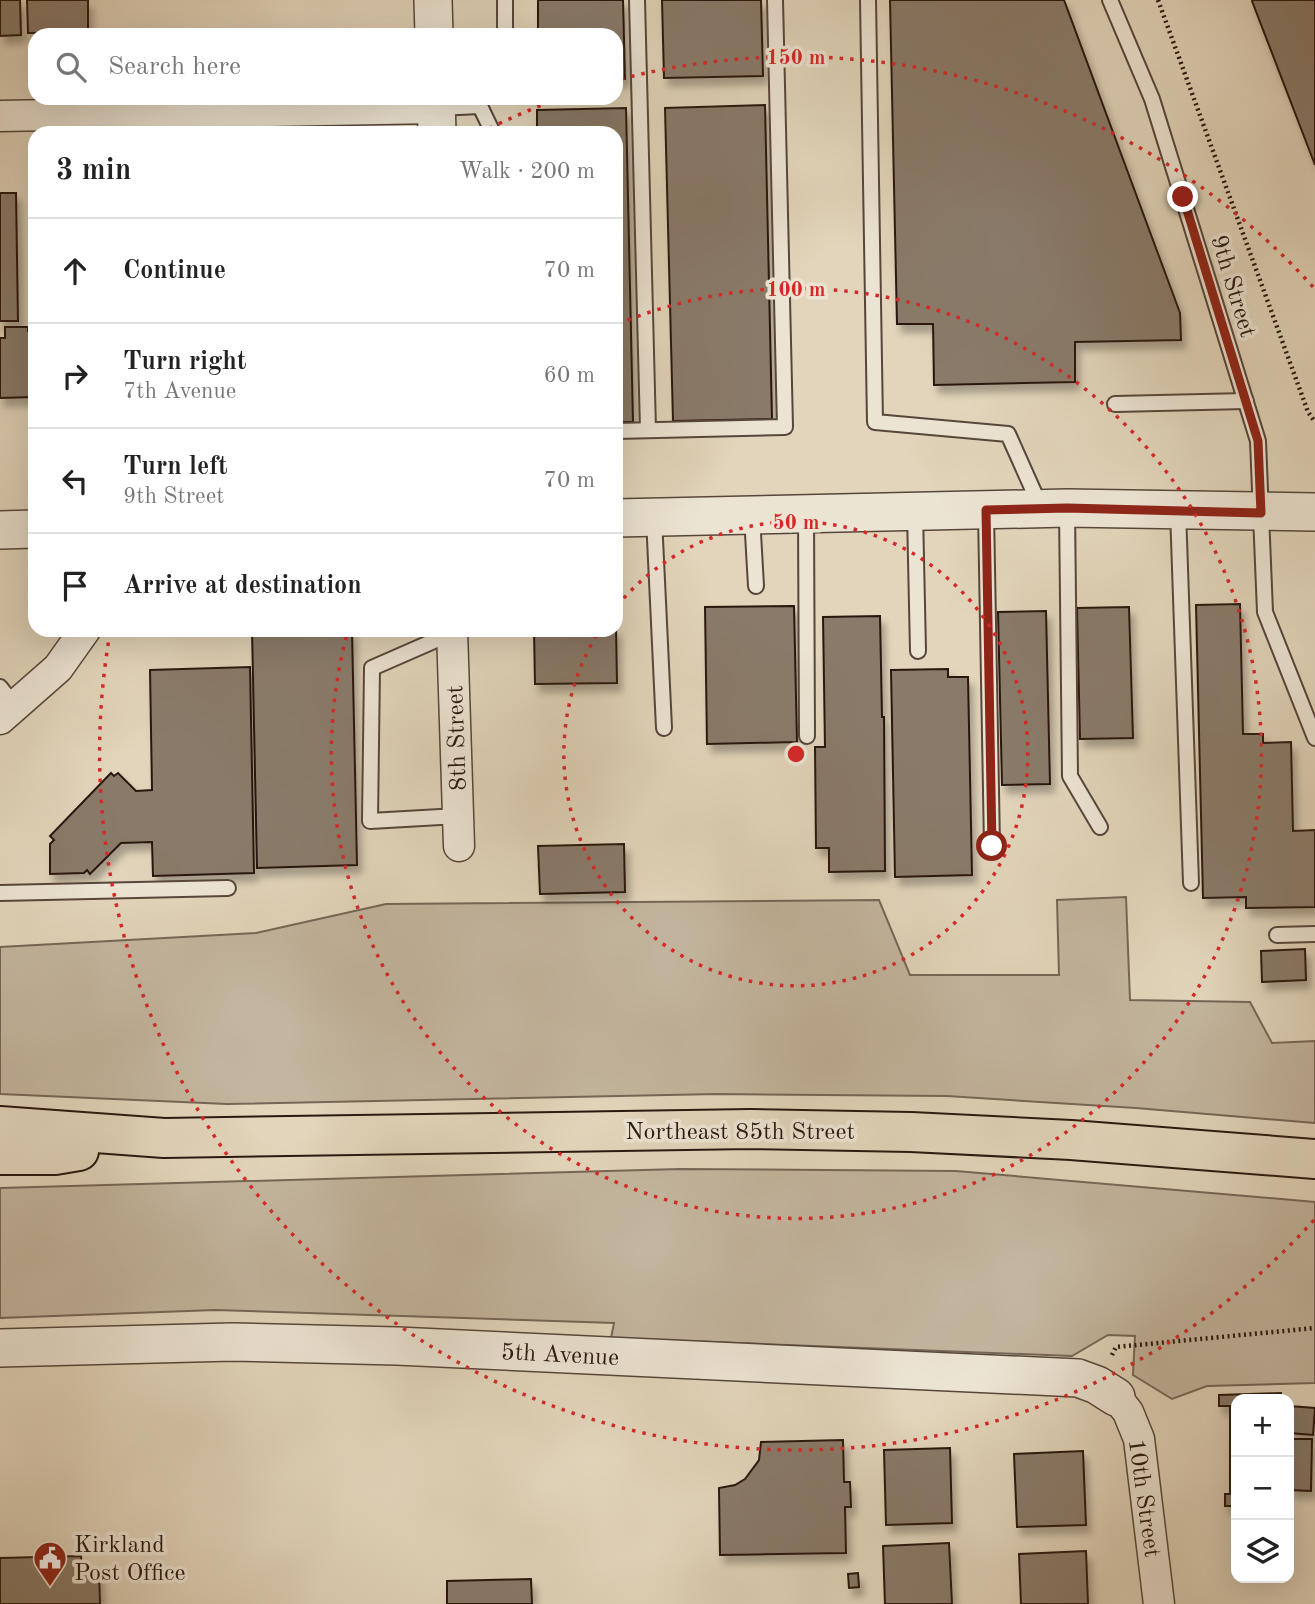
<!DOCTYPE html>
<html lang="en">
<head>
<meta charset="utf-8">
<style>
	body { margin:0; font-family:"Old Standard TT",serif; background:#f2f2f2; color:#222 }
	.controls { position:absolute; right:21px; bottom:21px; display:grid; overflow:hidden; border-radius:14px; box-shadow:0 7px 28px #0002 }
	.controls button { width:63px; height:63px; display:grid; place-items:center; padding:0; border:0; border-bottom:2px solid #e0e0e0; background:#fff; color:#222; font:35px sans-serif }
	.stop { position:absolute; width:21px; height:21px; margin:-16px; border:5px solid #8f2418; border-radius:50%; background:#fff }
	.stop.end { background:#8f2418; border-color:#fff; box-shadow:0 2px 7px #0008 }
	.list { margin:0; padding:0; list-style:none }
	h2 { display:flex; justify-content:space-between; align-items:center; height:91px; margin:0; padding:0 28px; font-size:30px }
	h2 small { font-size:23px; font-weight:400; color:#767676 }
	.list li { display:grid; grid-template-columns:46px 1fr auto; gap:21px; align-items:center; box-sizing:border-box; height:105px; padding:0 28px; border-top:2px solid #e0e0e0 }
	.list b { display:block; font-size:26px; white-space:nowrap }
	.list p { margin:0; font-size:23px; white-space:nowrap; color:#767676 }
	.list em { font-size:23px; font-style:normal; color:#767676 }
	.icon { flex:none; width:38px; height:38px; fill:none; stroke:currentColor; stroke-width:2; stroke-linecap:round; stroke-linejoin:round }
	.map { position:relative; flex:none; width:1315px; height:1604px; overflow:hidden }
	.search { position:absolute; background:#fff; box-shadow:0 7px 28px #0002; left:28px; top:28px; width:595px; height:77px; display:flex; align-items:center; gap:18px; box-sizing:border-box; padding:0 24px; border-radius:21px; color:#767676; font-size:26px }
	.panel { position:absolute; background:#fff; box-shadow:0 7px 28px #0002; left:28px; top:126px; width:595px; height:511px; border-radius:21px }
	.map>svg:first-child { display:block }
	.green { fill:#c3b59e; stroke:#766657; stroke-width:2 }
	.building { fill:#897a69; stroke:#291710; stroke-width:2; filter:url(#shadow) }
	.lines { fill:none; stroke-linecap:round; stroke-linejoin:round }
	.service-casing { stroke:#57463b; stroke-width:18 }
	.minor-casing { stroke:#57463b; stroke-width:33 }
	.tertiary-casing { stroke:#57463b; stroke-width:40 }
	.primary-casing { stroke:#291710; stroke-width:42 }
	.path { stroke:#291710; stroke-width:4.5; stroke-dasharray:2 3.5; stroke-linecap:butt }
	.service { stroke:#ece4d3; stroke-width:14 }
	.minor { stroke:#ece4d3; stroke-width:30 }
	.tertiary { stroke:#ece4d3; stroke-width:37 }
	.primary { stroke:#e2d5bb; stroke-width:38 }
	.route { stroke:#8f2418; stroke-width:9 }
	.ring { fill:none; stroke:#d62828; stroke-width:3.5; stroke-dasharray:3.5 7 }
	.labels { text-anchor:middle; stroke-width:7; stroke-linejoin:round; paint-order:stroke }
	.street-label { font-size:24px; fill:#291710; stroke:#ece4d3 }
	.poi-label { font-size:24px; fill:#291710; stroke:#ece4d3; text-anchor:start }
	.centre { fill:#d62828; stroke:#ece4d3; stroke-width:3.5 }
	.ring-label { font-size:21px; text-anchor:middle; font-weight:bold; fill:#d62828; stroke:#ece4d3; stroke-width:7; stroke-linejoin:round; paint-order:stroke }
</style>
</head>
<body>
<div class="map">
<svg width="1315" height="1604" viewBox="0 0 1315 1604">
	<defs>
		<filter id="shadow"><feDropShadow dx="4.5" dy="8" stdDeviation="3.5" flood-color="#0004"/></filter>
	</defs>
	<rect width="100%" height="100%" fill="#e2d5bb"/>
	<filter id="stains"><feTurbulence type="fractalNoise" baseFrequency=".00286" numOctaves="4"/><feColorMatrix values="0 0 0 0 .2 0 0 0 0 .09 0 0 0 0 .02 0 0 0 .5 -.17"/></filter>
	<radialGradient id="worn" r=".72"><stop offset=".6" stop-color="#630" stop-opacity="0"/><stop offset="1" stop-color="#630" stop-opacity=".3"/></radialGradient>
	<!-- green -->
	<g class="green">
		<path d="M1126 897 1130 1000 1250 1002 1272 1043 1315 1041V1123L1136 1108 947 1096 717 1094 227 1104 0 1094V947L256 933 386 904 879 900 910 975H1059L1057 900Z"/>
		<path d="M680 1169 956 1171 1315 1202V1383L1207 1386 1172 1399 1133 1375 1135 1336 1108 1335 1072 1356 611 1338 614 1323 215 1310 0 1318V1188Z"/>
	</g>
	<!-- building -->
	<g class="building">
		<path d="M0 0H20L21 35 0 36Z"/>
		<path d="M27 0H88V32L28 33Z"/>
		<path d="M538 0H623L625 79H616V35H538Z"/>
		<path d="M662 0H761L763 76 664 78Z"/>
		<path d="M890 0H1064L1180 313 1181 340 1075 342V382L934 385 933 324H897Z"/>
		<path d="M1253 0H1315V165L1252 1Z"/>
		<path d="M765 105 772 419 673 421 665 108Z"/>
		<path d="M626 108 633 422H616V133H537V110Z"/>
		<path d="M0 193H16L18 321H0Z"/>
		<path d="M5 327H28V331H35V397L0 398V338H5Z"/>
		<path d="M1240 604 1243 734H1263V743L1291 742 1293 831 1315 830V907L1246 908V897L1203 898 1196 605Z"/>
		<path d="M794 606 797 742 707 744 705 607Z"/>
		<path d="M1129 607 1133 738 1080 739 1077 608Z"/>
		<path d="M1046 611 1050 784 1002 785 998 612Z"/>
		<path d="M880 616 882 717H884L885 871 829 872V848H816L815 747H825L823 617Z"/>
		<path d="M616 626 617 683 535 684 534 630H616Z"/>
		<path d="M252 630H352L357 865 257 868Z"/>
		<path d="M250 667 254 873 153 876 152 842 121 843 90 874 87 870 84 873 50 874V844L54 840 50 836 111 773 114 776 118 773 136 791 152 790 150 670Z"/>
		<path d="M948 669V677H968L972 875 895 877 891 670Z"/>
		<path d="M624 844 625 892 540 894 538 846Z"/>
		<path d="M1305 949 1306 980 1262 982 1261 951Z"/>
		<path d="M1281 1393V1399H1236V1506H1225V1494H1230V1406H1219V1395Z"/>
		<path d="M1289 1406 1315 1408 1313 1435 1289 1433Z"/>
		<path d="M1289 1439H1312L1311 1491 1289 1490Z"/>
		<path d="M843 1440 844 1482H850L851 1507H845L846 1553 720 1555 719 1488 735 1485 745 1479 759 1460 761 1442Z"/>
		<path d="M950 1448 952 1523 886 1525 884 1450Z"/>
		<path d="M1083 1451 1086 1525 1017 1527 1014 1454Z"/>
		<path d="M949 1543 952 1604H885L883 1546Z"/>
		<path d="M1086 1551 1088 1604H1021L1019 1554Z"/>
		<path d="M81 1556 82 1571 99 1570 100 1604H0V1558Z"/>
		<path d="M858 1573 859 1587 849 1588 848 1574Z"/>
		<path d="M531 1579 532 1604H447V1581Z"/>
	</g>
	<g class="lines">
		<defs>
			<g id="service">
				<path d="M505 0V35"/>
				<path d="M637 0 648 430"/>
				<path d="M868 0 875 422 1008 434 1041 508"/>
				<path d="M1110 0 1152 99 1258 441 1265 612 1315 738"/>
				<path d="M480 106 493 133"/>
				<path d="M438 108 480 106"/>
				<path d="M1115 404 1246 401"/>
				<path d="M616 431 785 427 775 0"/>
				<path d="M1067 509 1070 776 1100 827"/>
				<path d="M1178 511 1191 883"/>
				<path d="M986 512 992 846"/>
				<path d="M915 513 918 651"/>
				<path d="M806 515 807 736"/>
				<path d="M752 516 756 586"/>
				<path d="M654 518 664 728"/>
				<path d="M452 633 372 668 370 821 458 816"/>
				<path d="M0 687 15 706"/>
				<path d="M0 893 228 888"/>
				<path d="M1277 935 1315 934"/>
			</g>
			<g id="minor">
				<path d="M0 116 437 108"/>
				<path d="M452 630 459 846"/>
				<path d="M0 719 58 668 85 630"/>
				<path d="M1116 1397 1128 1412 1139 1439 1159 1604"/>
			</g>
			<g id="tertiary">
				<path d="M433 0 434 35"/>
				<path d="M436 98 437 133"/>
				<path d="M616 518 1067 508 1315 512"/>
				<path d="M0 530 35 529"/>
				<path d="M0 1348 232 1342 397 1346 1078 1378 1097 1385 1116 1397"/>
			</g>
			<g id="primary">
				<path d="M0 1126 164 1138 751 1129 911 1132 1071 1140 1315 1159"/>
				<path d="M0 1155H55L79 1151"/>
			</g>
		</defs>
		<!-- service casing -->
		<use href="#service" class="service-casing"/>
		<!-- minor casing -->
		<use href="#minor" class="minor-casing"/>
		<!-- tertiary casing -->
		<use href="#tertiary" class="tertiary-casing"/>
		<!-- primary casing -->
		<use href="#primary" class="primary-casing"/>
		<!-- path -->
		<g class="path">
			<path d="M1158 0 1308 412 1315 422"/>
			<path d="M1112 1355 1116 1347 1315 1328"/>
		</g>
		<!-- service -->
		<use href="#service" class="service"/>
		<!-- minor -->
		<use href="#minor" class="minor"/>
		<!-- tertiary -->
		<use href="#tertiary" class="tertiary"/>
		<!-- primary -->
		<use href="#primary" class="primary"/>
	</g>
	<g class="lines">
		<!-- route -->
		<path class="route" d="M992 846 986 510 1067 508 1261 513 1258 441 1183 197"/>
	</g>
	<!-- distance rings -->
	<g class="ring">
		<path d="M617 606A232 232 0 1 1 599 631"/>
		<path d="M618 324A465 465 0 1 1 347 634"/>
		<path d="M1314 1220A697 697 0 0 1 110 633M480 133A697 697 0 0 1 558 99M621 79A697 697 0 0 1 1314 288"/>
	</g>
	<!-- icons -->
	<defs>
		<symbol id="civic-pin" viewBox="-11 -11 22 30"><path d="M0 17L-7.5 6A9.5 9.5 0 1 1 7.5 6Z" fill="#8f2418" stroke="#ece4d3"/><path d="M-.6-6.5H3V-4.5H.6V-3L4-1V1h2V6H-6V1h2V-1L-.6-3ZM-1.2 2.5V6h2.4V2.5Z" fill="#fff"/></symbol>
	</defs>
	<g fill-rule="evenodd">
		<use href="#civic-pin" x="31" y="1539" width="38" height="52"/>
	</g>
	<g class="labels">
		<!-- street labels -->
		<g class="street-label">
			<text transform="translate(1234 286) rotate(73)" y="8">9th Street</text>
			<text transform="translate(456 738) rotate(-92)" y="8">8th Street</text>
			<text x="740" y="1139">Northeast 85th Street</text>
			<text transform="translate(560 1354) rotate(3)" y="8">5th Avenue</text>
			<text transform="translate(1145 1498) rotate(82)" y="8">10th Street</text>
		</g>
		<!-- poi labels -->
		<g class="poi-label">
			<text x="74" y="1552">Kirkland<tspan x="74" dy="28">Post Office</tspan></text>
		</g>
	</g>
	<circle cx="796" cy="754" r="10" class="centre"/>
	<g class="ring-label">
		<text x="796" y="64">150 m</text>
		<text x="796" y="296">100 m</text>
		<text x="796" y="529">50 m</text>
	</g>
	<rect width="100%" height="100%" filter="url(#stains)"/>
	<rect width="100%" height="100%" fill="url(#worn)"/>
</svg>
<div class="controls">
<button>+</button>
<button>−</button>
<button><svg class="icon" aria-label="layers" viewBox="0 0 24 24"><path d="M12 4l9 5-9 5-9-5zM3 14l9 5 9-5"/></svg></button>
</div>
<div class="stop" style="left:992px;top:846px"></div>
<div class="stop end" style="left:1183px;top:197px"></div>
<div class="search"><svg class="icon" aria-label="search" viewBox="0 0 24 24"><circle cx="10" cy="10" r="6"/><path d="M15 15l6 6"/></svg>Search here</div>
<section class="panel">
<h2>3 min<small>Walk · 200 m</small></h2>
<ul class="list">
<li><svg class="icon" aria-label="ahead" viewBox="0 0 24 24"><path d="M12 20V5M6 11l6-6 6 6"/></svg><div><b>Continue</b></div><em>70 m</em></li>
<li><svg class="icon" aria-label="right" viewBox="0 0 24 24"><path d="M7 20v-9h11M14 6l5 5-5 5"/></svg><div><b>Turn right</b><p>7th Avenue</p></div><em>60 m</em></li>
<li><svg class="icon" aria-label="left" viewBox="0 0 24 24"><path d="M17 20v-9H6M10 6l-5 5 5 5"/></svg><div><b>Turn left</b><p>9th Street</p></div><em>70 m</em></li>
<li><svg class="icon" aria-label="arrive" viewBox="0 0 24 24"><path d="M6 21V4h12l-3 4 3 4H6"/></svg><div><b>Arrive at destination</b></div></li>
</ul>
</section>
</div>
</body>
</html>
